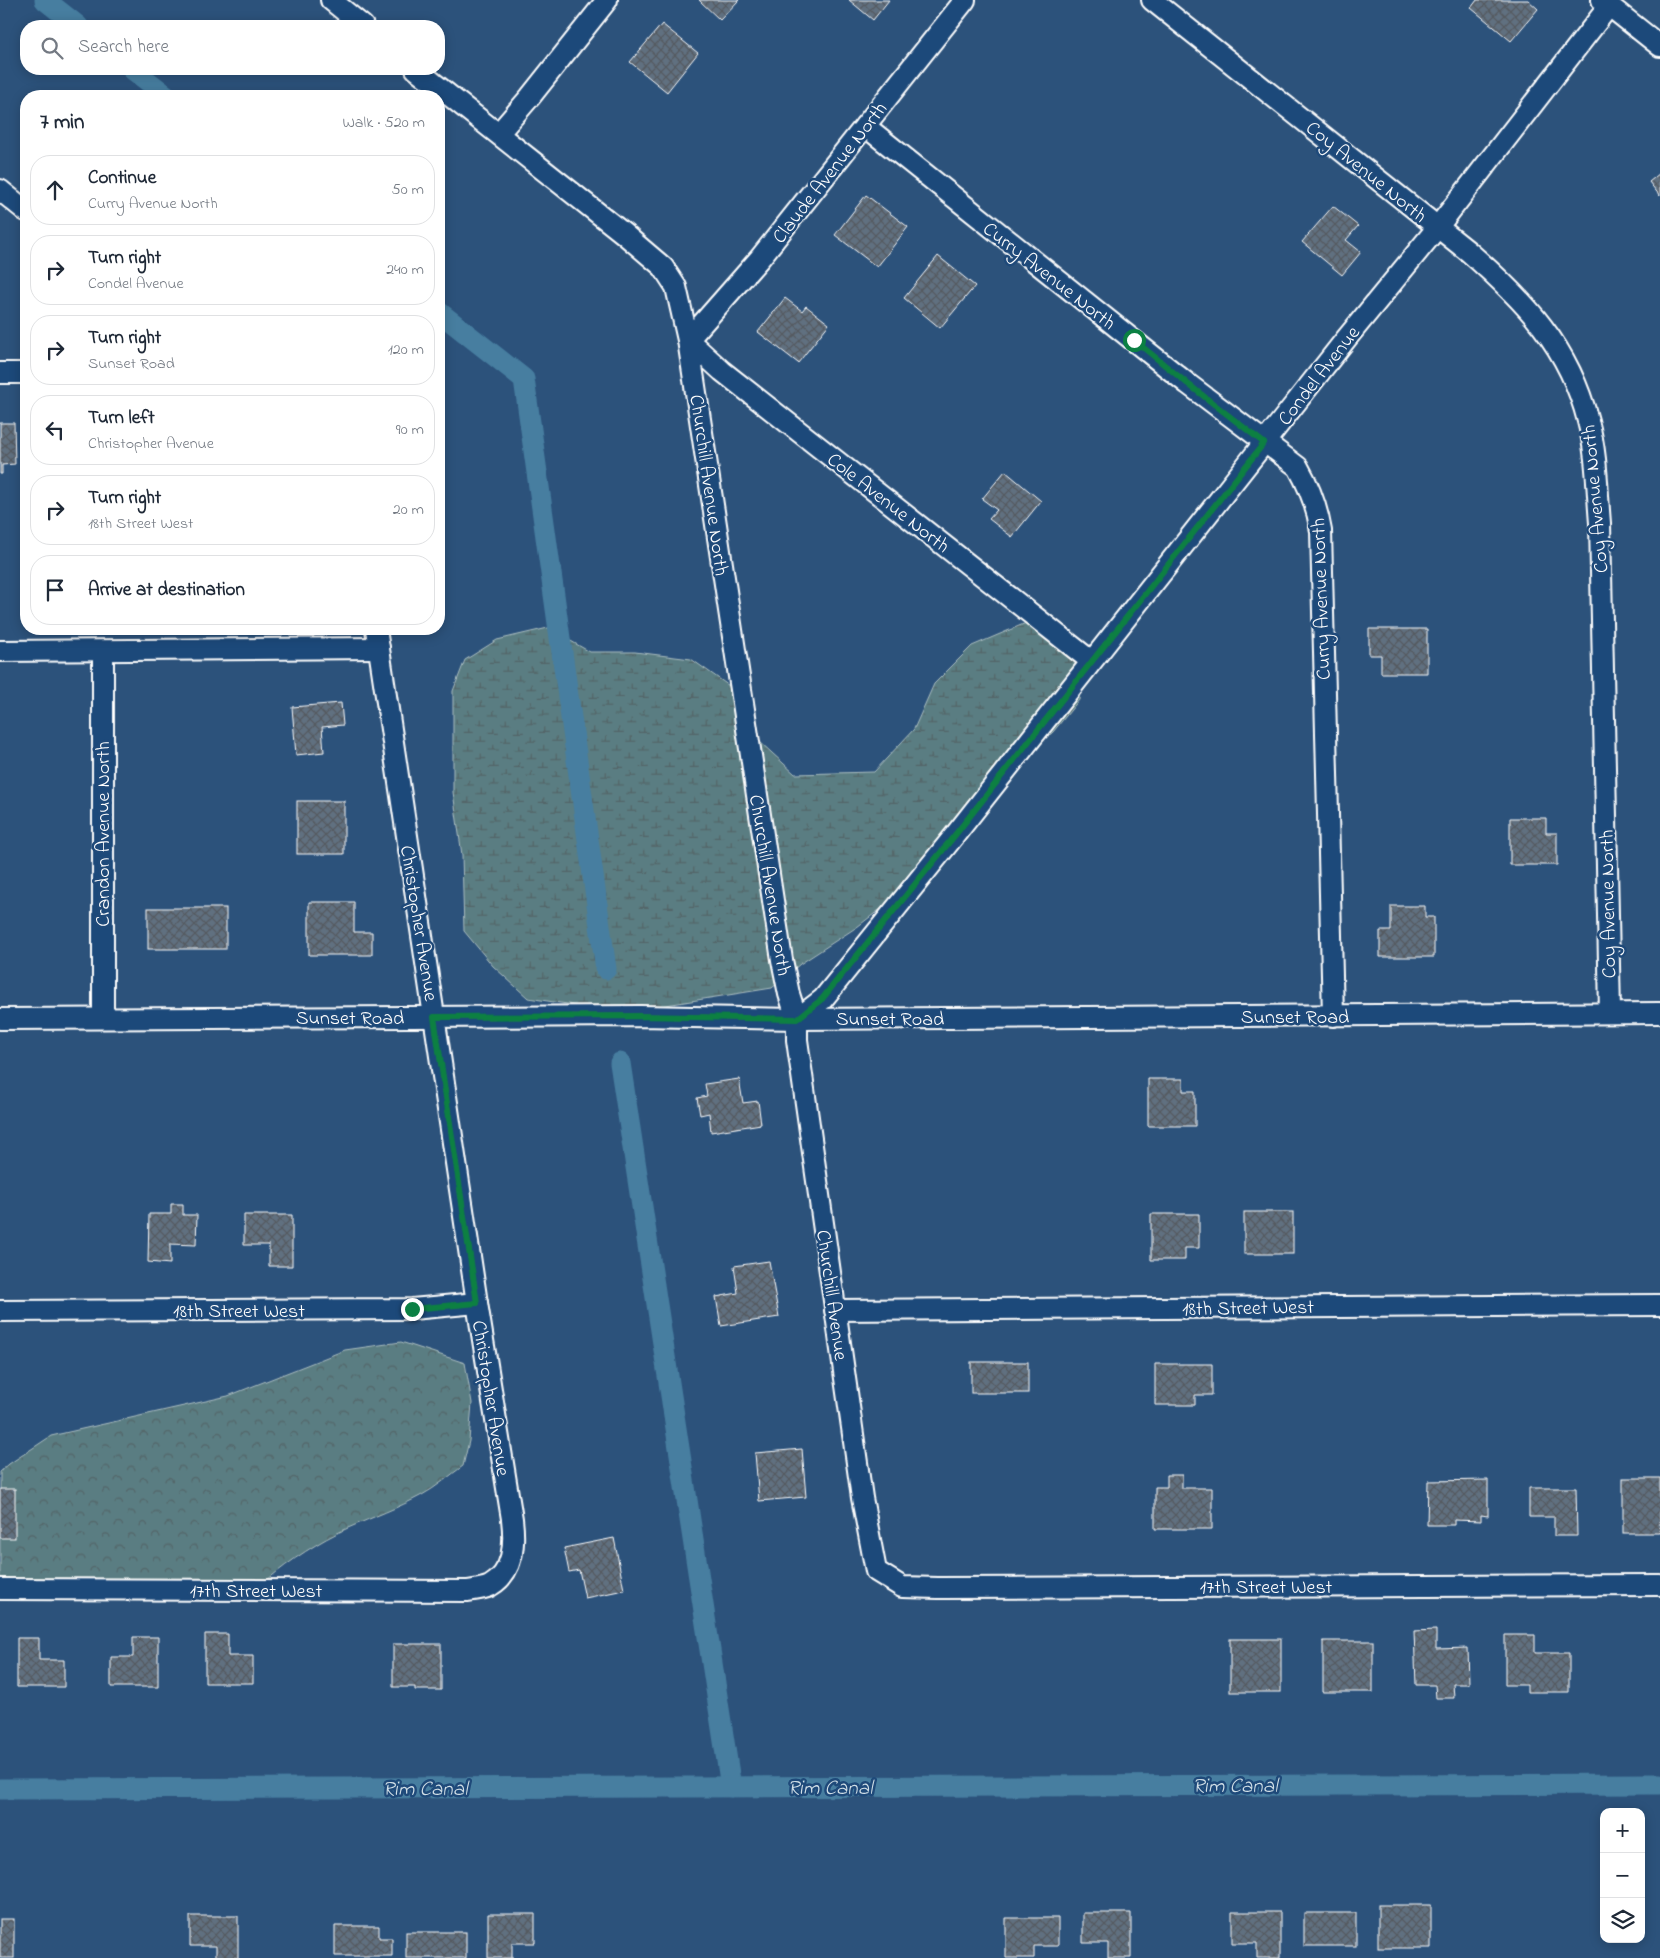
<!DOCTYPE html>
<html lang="en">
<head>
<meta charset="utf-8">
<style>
	body { margin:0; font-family:"Indie Flower",sans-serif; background:#f2f2f3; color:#1f2937 }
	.controls { position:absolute; right:15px; bottom:15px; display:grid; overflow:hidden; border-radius:10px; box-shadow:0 2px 12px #0003 }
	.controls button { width:45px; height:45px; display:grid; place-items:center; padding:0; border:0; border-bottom:1px solid #e0e1e3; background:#fff; color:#1f2937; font:25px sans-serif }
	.stop { position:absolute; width:15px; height:15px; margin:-11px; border:4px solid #0b8043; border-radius:50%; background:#fff }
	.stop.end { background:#0b8043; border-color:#fff; box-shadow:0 1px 5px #0008 }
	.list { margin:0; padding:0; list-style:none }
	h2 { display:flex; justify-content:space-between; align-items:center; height:65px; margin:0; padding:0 20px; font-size:21px }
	h2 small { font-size:16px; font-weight:400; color:#747a83 }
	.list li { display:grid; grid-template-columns:32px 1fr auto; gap:15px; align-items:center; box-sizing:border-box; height:70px; margin:0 10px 10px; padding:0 10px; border:1px solid #e0e1e3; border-radius:20px }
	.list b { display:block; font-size:19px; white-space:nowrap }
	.list p { margin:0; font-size:16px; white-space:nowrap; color:#747a83 }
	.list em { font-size:16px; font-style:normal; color:#747a83 }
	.icon { flex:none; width:28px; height:28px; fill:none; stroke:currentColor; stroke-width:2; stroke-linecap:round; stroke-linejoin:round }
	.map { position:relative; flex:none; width:1660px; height:1958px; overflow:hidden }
	.search { position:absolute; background:#fff; box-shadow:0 2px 12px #0003; left:20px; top:20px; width:425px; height:55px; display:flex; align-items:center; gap:12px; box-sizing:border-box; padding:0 18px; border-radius:20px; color:#747a83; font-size:19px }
	.panel { position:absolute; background:#fff; box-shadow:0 2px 12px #0003; left:20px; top:90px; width:425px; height:545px; border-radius:20px }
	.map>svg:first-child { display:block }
	.forest { fill:url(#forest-crowns); stroke:#acbec0 }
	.wetland { fill:url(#wetland-marsh); stroke:#acbec0 }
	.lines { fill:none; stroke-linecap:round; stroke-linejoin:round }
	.canal { stroke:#467ea0; stroke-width:21 }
	.building { fill:url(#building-cross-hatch); stroke:#fff }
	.minor-casing { stroke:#fff; stroke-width:24 }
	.minor { stroke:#1f4a7a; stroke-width:20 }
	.route { stroke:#0b8043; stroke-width:6 }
	.labels { text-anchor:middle; stroke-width:5; stroke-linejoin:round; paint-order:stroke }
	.street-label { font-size:20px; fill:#fff; stroke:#1f4a7a }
	.water-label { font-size:21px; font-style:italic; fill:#d1dfe7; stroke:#1f4a7a }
</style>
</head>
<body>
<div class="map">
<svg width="1660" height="1958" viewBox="0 0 1660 1958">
	<defs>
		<pattern id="forest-crowns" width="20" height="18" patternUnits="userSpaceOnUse" patternTransform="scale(1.25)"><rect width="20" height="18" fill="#5a7d82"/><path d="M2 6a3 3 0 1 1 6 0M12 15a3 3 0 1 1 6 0" fill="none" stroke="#536467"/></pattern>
		<pattern id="wetland-marsh" width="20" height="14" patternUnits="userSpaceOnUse" patternTransform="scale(1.25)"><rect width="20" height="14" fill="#5a7d82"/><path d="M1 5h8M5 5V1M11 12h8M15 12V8" fill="none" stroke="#536467"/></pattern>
		<pattern id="building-cross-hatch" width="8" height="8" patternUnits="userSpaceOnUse" patternTransform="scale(1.25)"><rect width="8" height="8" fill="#607080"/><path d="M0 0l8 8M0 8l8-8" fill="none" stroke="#545a61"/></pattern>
	</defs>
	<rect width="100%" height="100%" fill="#2c527b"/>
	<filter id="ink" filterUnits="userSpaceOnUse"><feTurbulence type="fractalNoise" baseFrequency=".02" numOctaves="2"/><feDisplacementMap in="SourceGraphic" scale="10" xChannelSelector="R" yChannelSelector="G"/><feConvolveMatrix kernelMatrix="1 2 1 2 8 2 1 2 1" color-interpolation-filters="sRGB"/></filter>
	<g filter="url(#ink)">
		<!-- forest -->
		<path class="forest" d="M401 1342 465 1363 472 1403 469 1441 463 1466C450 1475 437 1487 422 1495 398 1508 373 1517 348 1528 319 1541 291 1560 267 1580L0 1581V1472L9 1464 51 1436 228 1396 345 1350Z"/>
		<!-- wetland -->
		<path class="wetland" d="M1026 623 1057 635 1083 661 1079 700 1053 732 995 783 971 832 913 884 857 927 800 964 772 988 641 1009H600L528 998 493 966 464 931 462 855 453 792V691L465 660 497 640 548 628 590 652H635L691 659 732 688 760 742 795 774 874 772 914 729 934 684 972 646Z"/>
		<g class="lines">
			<!-- canal -->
			<g class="canal">
				<path d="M45 0 78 26"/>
				<path d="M132 69 167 96"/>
				<path d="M439 312 524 379 606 969"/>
				<path d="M620 1063 731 1787"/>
				<path d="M0 1789 1660 1784"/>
			</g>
		</g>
		<!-- building -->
		<g class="building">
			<path d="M699 0H739L720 20Z"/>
			<path d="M849 0H889L873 20Z"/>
			<path d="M1477 0H1528L1538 9 1511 41 1471 8Z"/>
			<path d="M662 24 698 53 667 92 630 62Z"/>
			<path d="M1660 173V196L1649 182Z"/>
			<path d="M866 195 908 227 877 267 835 235Z"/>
			<path d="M1333 206 1358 226 1346 240 1361 252 1342 275 1302 242Z"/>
			<path d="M938 256 975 286 940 328 904 298Z"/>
			<path d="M785 298 802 311 806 306 829 324 798 363 758 332Z"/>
			<path d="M0 423H14L15 464 2 465V474H0Z"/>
			<path d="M1005 471 1041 501 1012 537 989 519 997 510 982 499Z"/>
			<path d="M1369 629H1427V673H1381V655H1369Z"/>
			<path d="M341 703 343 725 322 727 324 752 296 755 292 707Z"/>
			<rect x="297" y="801" width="47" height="53"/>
			<path d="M1510 818H1546V833H1557V865H1510Z"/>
			<path d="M309 902H354V932H372V955H309Z"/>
			<path d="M1391 906H1425V917H1434V957H1380V931H1391Z"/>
			<rect x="148" y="908" width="78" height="41"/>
			<path d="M739 1079 743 1103 758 1101 761 1124 711 1132 709 1113 700 1115 697 1098 707 1096 705 1084Z"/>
			<path d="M1148 1079H1183V1091H1195V1126H1148Z"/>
			<path d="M171 1204H183V1215H197L196 1245 170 1244V1264L148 1262 149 1214H171Z"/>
			<rect x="1244" y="1212" width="49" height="42"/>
			<path d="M1151 1214H1199V1248H1185V1260H1151Z"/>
			<path d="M244 1215H292V1266H269V1245H244Z"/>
			<path d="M769 1261 779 1317 721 1326 716 1297 738 1293 734 1266Z"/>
			<rect x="971" y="1362" width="57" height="31"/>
			<path d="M1155 1364H1212V1395H1195V1405H1155Z"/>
			<path d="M802 1449 806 1497 759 1501 755 1453Z"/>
			<path d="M1167 1475H1182V1488H1212V1529H1155V1487H1167Z"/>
			<rect x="1623" y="1478" width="37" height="55"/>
			<path d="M1488 1480V1516L1481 1515V1521L1454 1520V1525H1427L1428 1481Z"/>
			<path d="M1529 1488H1576L1577 1536H1554V1517H1529Z"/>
			<rect x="0" y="1489" width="15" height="49"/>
			<path d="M614 1538 624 1590 585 1598 579 1570 569 1572 564 1548Z"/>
			<path d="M1436 1630V1649L1468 1648 1469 1684H1453L1454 1698H1436L1435 1685H1416L1414 1631Z"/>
			<path d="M205 1634H228V1656H253V1683H205Z"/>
			<path d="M1505 1635H1535V1653H1569V1692H1527V1685H1505Z"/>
			<path d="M133 1637H158V1687H111V1657H133Z"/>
			<path d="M17 1638H39V1660H64V1687H17Z"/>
			<rect x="1230" y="1639" width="51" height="53"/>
			<rect x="1323" y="1641" width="50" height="51"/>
			<path d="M393 1644H441V1690H415V1687H393Z"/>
			<rect x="1378" y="1905" width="53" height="43"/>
			<path d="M1232 1912H1280V1958H1257V1943H1232Z"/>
			<path d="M1083 1913H1131V1958H1108V1943H1083Z"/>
			<rect x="1304" y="1913" width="52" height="33"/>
			<path d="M488 1914H535V1943H512V1958H488Z"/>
			<path d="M190 1916H238V1958H216V1946H190Z"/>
			<path d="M1006 1918H1058V1946H1034V1958H1006Z"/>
			<rect x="0" y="1919" width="14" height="39"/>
			<path d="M335 1926H379V1938H392V1956H335Z"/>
			<rect x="406" y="1932" width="60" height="26"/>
		</g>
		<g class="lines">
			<defs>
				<g id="minor">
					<path d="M331 0 363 26"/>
					<path d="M965 0 760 258 688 340 722 371 1091 661"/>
					<path d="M1152 0 1469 252C1525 301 1569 346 1588 421 1597 454 1597 489 1600 523L1610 1013"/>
					<path d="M1602 0 1660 46"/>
					<path d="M416 69 623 233 663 267 676 287 688 340 782 960 789 994 797 1019V1040L862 1498 876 1571 902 1587 938 1588 1660 1585"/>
					<path d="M865 126 1188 384 1298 467C1310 488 1317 507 1321 531L1333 1016"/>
					<path d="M499 133 530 97 607 0"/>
					<path d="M0 190 26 211"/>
					<path d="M0 373H26"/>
					<path d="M0 651 379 648"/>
					<path d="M103 651V1018"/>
					<path d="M0 1019 640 1016 797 1019 1660 1013"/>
					<path d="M797 1019 823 999 955 835 1346 339 1437 228 1609 6"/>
					<path d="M835 1310 1660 1305"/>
					<path d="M0 1311 412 1309 477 1303"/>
					<path d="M0 1589 467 1591C474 1590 484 1589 490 1586 514 1572 515 1544 512 1519L477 1303 376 629"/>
				</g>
			</defs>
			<!-- minor casing -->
			<use href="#minor" class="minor-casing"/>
			<!-- minor -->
			<use href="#minor" class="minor"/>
		</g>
	</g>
	<g class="lines" filter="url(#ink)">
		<!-- route -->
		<path class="route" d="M412 1309 477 1303 434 1017 640 1016 797 1019 822 999 955 835 1264 443 1188 384 1134 340"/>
	</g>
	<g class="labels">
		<!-- street labels -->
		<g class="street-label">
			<text transform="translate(1367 171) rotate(39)" y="7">Coy Avenue North</text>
			<text transform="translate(829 172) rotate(-52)" y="7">Claude Avenue North</text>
			<text transform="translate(1050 275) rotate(38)" y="7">Curry Avenue North</text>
			<text transform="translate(1318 375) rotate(-52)" y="7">Condel Avenue</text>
			<text transform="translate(710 485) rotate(82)" y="7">Churchill Avenue North</text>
			<text transform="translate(1594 499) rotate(-95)" y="7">Coy Avenue North</text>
			<text transform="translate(889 502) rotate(38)" y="7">Cole Avenue North</text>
			<text transform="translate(1320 599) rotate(-92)" y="7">Curry Avenue North</text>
			<text transform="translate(102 834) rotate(-90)" y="7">Crandon Avenue North</text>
			<text transform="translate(771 885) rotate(81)" y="7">Churchill Avenue North</text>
			<text transform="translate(1607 904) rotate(-91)" y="7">Coy Avenue North</text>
			<text transform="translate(420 923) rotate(81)" y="7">Christopher Avenue</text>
			<text x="1295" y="1023">Sunset Road</text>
			<text x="350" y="1024">Sunset Road</text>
			<text x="890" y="1025">Sunset Road</text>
			<text transform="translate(833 1295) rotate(82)" y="7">Churchill Avenue</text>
			<text transform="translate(1248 1307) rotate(-1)" y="7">18th Street West</text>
			<text x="239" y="1317">18th Street West</text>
			<text transform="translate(492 1398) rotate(81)" y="7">Christopher Avenue</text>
			<text x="1266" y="1593">17th Street West</text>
			<text x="256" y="1597">17th Street West</text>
		</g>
		<!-- water labels -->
		<g class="water-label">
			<text x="1235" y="1792">Rim Canal</text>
			<text x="830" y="1794">Rim Canal</text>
			<text x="425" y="1795">Rim Canal</text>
		</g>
	</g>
</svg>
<div class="controls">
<button>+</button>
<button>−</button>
<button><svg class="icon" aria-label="layers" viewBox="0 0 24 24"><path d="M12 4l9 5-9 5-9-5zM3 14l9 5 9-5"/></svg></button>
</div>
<div class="stop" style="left:1134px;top:340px"></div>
<div class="stop end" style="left:412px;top:1309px"></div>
<div class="search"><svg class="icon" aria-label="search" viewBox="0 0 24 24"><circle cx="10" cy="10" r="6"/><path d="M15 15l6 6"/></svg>Search here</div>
<section class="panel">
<h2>7 min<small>Walk · 520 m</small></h2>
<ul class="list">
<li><svg class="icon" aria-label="ahead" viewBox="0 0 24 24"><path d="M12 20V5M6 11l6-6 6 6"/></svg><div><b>Continue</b><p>Curry Avenue North</p></div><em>50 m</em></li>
<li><svg class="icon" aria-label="right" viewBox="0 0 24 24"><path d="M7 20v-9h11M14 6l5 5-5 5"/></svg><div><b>Turn right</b><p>Condel Avenue</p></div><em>240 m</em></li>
<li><svg class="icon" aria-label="right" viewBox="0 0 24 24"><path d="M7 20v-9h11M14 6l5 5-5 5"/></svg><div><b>Turn right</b><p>Sunset Road</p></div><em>120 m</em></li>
<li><svg class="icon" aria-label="left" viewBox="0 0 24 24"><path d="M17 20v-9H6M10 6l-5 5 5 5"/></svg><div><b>Turn left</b><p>Christopher Avenue</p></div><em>90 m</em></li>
<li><svg class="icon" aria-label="right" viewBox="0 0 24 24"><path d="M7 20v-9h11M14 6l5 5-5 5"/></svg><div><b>Turn right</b><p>18th Street West</p></div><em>20 m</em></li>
<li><svg class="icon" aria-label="arrive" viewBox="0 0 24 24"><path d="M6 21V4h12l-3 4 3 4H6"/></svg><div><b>Arrive at destination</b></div></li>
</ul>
</section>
</div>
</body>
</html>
